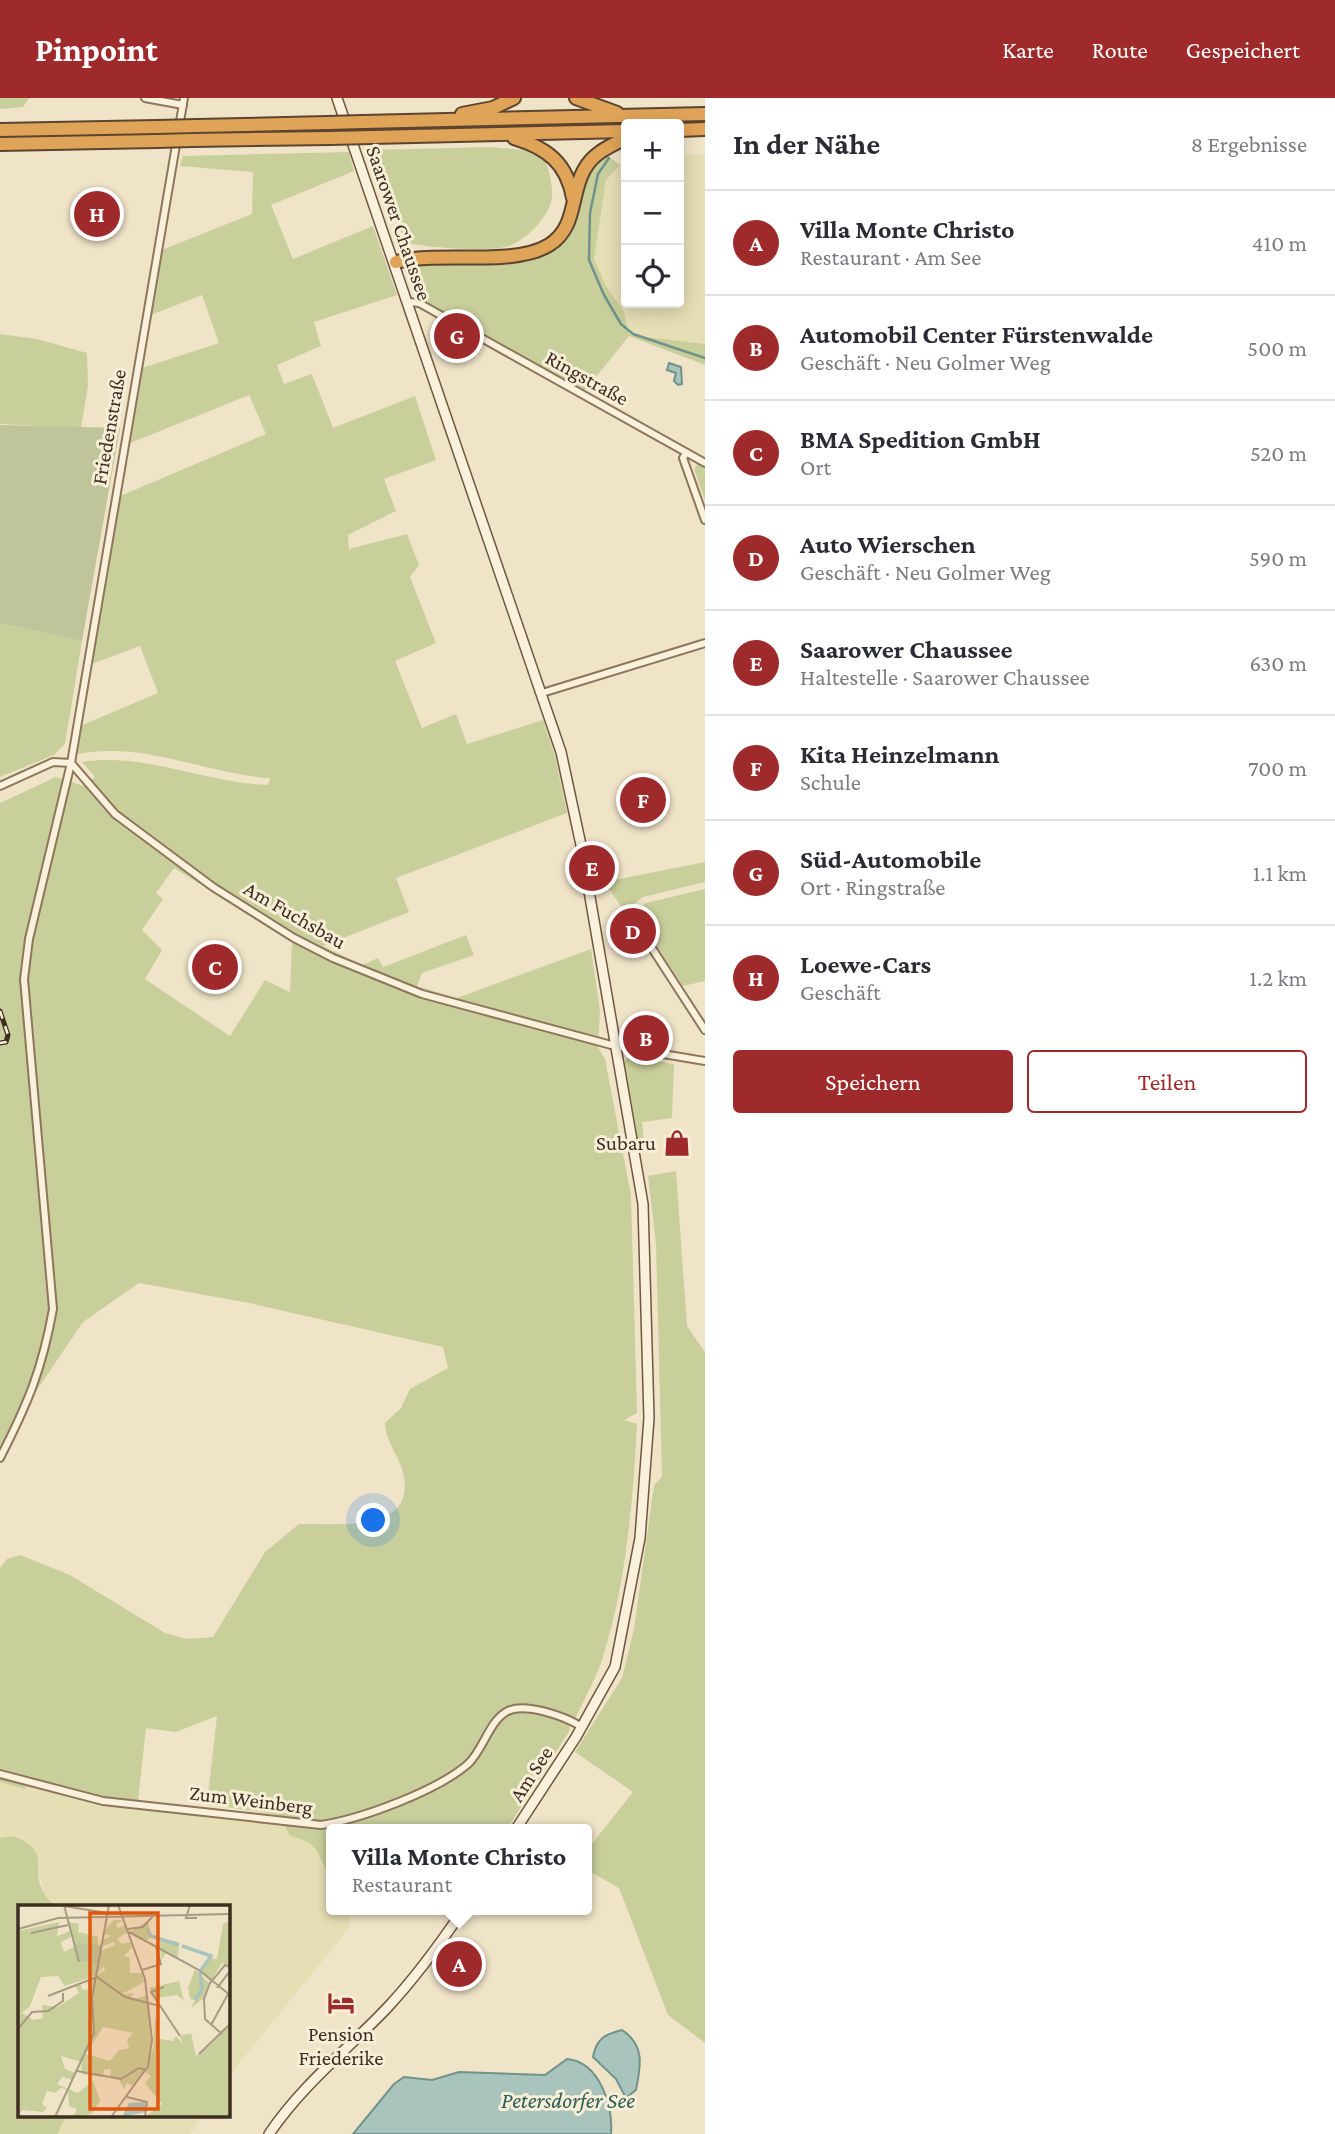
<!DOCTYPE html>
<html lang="de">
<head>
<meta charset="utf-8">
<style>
	body { margin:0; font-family:"Crimson Pro",serif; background:#f7f7f7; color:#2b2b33 }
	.controls { position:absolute; right:21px; top:21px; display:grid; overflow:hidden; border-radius:7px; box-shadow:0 4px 18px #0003 }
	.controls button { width:63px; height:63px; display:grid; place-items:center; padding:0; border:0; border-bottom:2px solid #e1e1e2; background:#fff; color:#2b2b33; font:35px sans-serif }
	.you { position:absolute; left:374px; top:1423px; width:24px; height:24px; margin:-18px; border:5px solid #fff; border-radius:50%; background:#1a73e8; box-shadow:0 0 0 10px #1a73e833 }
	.badge { display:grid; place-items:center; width:46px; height:46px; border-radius:50%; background:#9e2a2b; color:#fff; font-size:23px; font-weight:700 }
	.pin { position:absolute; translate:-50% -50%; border:4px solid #fff; box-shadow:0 2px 7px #0006 }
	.popup { position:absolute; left:326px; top:1726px; width:266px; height:91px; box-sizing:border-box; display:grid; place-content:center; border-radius:7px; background:#fff; filter:drop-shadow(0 2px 5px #0005); font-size:23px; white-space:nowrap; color:#7c7c81 }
	.popup b { font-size:26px; color:#2b2b33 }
	.popup::after { content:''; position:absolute; left:50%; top:100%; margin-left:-14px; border:14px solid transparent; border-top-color:#fff }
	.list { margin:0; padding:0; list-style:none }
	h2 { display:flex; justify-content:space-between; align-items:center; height:91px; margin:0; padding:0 28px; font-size:30px }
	h2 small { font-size:23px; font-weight:400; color:#7c7c81 }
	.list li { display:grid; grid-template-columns:46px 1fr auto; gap:21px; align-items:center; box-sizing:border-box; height:105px; padding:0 28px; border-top:2px solid #e1e1e2 }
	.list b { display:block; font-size:26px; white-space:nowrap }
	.list p { margin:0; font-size:23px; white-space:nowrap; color:#7c7c81 }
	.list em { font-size:23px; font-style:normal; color:#7c7c81 }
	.actions { display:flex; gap:14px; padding:21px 28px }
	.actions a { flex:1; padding:16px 0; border:2px solid #9e2a2b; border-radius:7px; text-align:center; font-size:24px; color:#9e2a2b }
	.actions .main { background:#9e2a2b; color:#fff }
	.icon { flex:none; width:38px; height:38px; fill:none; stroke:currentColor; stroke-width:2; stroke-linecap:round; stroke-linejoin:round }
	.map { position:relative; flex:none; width:705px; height:2036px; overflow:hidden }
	header { display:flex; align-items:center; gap:42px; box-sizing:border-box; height:98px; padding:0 35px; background:#9e2a2b; color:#fff }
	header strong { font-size:33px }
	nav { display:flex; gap:38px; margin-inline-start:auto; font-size:24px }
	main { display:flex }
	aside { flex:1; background:#fff }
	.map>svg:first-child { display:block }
	.farmland { fill:#e6deb5 }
	.green { fill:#c9cf9b; fill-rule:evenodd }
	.cemetery { fill:#bfc49a }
	.water { fill:#a9c4bc; stroke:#6f938a; stroke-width:2 }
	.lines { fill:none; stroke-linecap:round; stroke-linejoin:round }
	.stream { stroke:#6f938a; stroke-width:2.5 }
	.minor-casing { stroke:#8d765c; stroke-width:10 }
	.secondary-casing { stroke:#6f573f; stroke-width:12 }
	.motorway-casing { stroke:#5b4430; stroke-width:16 }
	.minor { stroke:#faf1dc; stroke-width:6 }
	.secondary { stroke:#faf1dc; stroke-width:9 }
	.motorway { stroke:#e0a458; stroke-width:12 }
	.rail-casing { stroke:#3d2e20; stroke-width:5 }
	.rail { stroke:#f7eed8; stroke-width:2.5; stroke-dasharray:8; stroke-linecap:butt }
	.motorway-bridge-casing { stroke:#5b4430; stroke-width:16; stroke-linecap:butt }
	.motorway-bridge { stroke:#e0a458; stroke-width:12 }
	.labels { text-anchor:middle; stroke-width:6; stroke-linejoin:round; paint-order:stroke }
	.street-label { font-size:21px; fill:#3d2e20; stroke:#f7eed8 }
	.poi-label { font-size:21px; fill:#3d2e20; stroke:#f7eed8; text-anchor:end }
	.water-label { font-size:23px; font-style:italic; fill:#2f5d5a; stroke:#f7eed8 }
	.inset-river { fill:none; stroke:#a9c4bc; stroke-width:3.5 }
	.inset-road { fill:none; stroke:#a89b85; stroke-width:2 }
	.view { fill:#df570d; fill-opacity:0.15; stroke:#df570d; stroke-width:3.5 }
	.inset-edge { fill:none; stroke:#3d2e20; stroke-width:3.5 }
</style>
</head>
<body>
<header>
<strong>Pinpoint</strong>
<nav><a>Karte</a><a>Route</a><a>Gespeichert</a></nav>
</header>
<main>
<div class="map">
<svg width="705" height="2036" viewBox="0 0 705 2036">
	<rect width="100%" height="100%" fill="#f0e4c8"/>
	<!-- farmland -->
	<g class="farmland">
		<path d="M705 56V246L629 238 624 214 606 188 594 161 606 82 620 67 626 64V205H679V57Z"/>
		<path d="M0 1684 25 1690 26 1687 103 1707 284 1727 290 1738 310 1742 321 1755 324 1768 331 1779V1812H350V1829L228 1979V1808H55L43 1794 41 1780 13 1738 0 1740Z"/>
		<path d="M67 2017H203L190 2036H57Z"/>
	</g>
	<!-- green -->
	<g class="green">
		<path d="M0 0H29L23 9 0 11Z"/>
		<path d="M492 49 523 52 546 63C549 75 553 87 552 100 549 119 526 142 509 148 488 155 428 149 405 145L371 52Z"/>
		<path d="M349 54 354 73 271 107 293 161 373 128 397 197 314 224 321 248 277 267 284 286 312 276 333 330 415 298 436 362 384 381 396 413 348 437 349 451 407 436 419 467 410 479 436 545 395 563 422 630 456 616 467 646 543 622 555 658 567 715 396 780 409 814 323 848 362 867 378 860 383 869 466 837 474 857 422 875 417 888 457 900 591 851 600 913 598 949 605 961 631 1097 637 1315 624 1322 637 1326C633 1405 626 1487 602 1562 595 1582 584 1602 575 1621L568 1620 570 1632 507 1731H331V1779C315 1756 323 1746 290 1738L279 1717 207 1706 217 1618 176 1634 146 1630 138 1703 91 1697 27 1682 25 1691 0 1684V1470L7 1461 20 1457 70 1477 165 1535 187 1541 213 1539 265 1454 299 1426C338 1425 421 1437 402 1371 397 1355 385 1342 385 1325L401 1310 410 1291 448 1270 443 1249 249 1205 139 1185 83 1224 24 1311 0 1356V705L56 679 84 688 95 679 82 664C145 654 205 685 268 687L270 680C206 676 144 643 78 656L80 628 158 595 140 548 89 567 118 399 266 336 249 297 128 346 142 270 219 245 202 197 151 217 162 152 252 116 253 74 180 68 183 58ZM174 770 292 843 290 894 265 882 230 938 145 881 162 852 142 832 163 801 156 795Z"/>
		<path d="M604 55 620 67 606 82 594 161 606 188 624 214 629 237 705 246V267L629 238 583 295 416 200 408 179C410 176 411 172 414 170 433 154 516 169 548 155 591 136 571 101 589 71 593 65 599 60 604 55Z"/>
		<path d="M0 236 37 241 87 255 88 288 81 330 0 326Z"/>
		<path d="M698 365 705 369V403L694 371Z"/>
		<path d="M0 525 82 543 65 646 54 657 0 679Z"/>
		<path d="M705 764V784L643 799 624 813 608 789 609 783Z"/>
		<path d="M705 791V883L683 888 636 818 637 813 646 805Z"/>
		<path d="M628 958 674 966 672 1020 642 1024 645 1052 639 1053 624 965Z"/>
		<path d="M676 1073 687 1228 705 1254V1945L668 1917 619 1790 587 1772V1752L633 1694 575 1654 622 1580 634 1531 654 1387 662 1379 656 1147 648 1078Z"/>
		<path d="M13 1738C53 1753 29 1768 44 1795 46 1800 52 1804 55 1808H19V2017H67L57 2036H0V1740Z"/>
	</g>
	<!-- cemetery -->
	<path class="cemetery" d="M0 327 120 330 82 543 0 525Z"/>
	<!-- water -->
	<g class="water">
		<path d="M669 265 681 269 682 286 678 287 674 283 676 275 667 272Z"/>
		<path d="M622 1932C645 1947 641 1967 636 1992L626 2000 616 1981 593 1959C596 1941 605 1936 622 1932Z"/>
		<path d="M567 1961C600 1964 613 2008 611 2036H353L394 1986 404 1979 432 1982 459 1974 545 1977Z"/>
	</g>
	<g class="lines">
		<!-- stream -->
		<path class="stream" d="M609 60 598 76 590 115 589 162 604 197 621 226 633 236 705 260"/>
		<defs>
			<g id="minor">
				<path d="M145 0 183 7"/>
				<path d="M408 204 419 205 705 365"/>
				<path d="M686 355 683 360 705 422"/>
				<path d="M542 595 705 545"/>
				<path d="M0 688 53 664 71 665 115 716 213 789 294 840 333 860 422 896 615 948 705 963"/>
				<path d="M633 821 705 932"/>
				<path d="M0 1360C28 1305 42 1272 53 1211L24 881 29 841 71 665 184 0"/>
				<path d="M0 1676 103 1703 321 1727C361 1721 437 1693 468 1666 483 1652 489 1624 506 1614 524 1603 566 1619 582 1629"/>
			</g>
			<g id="secondary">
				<path d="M337 0 561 654 581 747 643 1106 649 1320 640 1440 615 1569 576 1639 516 1731"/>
				<path d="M269 2036C302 1987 347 1952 387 1910 415 1880 440 1846 463 1812"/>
			</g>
			<g id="motorway">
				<path d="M576 0 617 15"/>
				<path d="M462 16 493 10 514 0"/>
				<path d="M363 24 705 16"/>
				<path d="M197 28 327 25"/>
				<path d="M0 32 157 29"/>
				<path d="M679 32 705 31"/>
				<path d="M372 39 626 33"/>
				<path d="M514 40C547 50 567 65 573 100"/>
				<path d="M192 42 330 40"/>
				<path d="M0 46 157 43"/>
				<path d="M396 164C440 153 513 169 549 147 577 130 570 97 584 72 593 55 610 48 626 40"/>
			</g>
		</defs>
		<!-- minor casing -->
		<use href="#minor" class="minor-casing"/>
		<!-- secondary casing -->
		<use href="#secondary" class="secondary-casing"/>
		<!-- motorway casing -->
		<use href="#motorway" class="motorway-casing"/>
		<!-- minor -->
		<use href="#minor" class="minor"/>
		<!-- secondary -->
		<use href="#secondary" class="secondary"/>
		<!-- motorway -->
		<use href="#motorway" class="motorway"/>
		<defs>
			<path id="rail" d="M0 913 8 937 6 944 0 945"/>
		</defs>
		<!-- rail casing -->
		<use href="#rail" class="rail-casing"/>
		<!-- rail -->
		<use href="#rail" class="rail"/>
		<defs>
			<g id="motorway-bridge">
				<path d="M327 25 363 24"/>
				<path d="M157 29 197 28"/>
				<path d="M330 40 372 39"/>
				<path d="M157 43 192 42"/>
			</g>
		</defs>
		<!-- motorway-bridge casing -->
		<use href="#motorway-bridge" class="motorway-bridge-casing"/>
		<!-- motorway-bridge -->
		<use href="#motorway-bridge" class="motorway-bridge"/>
	</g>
	<!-- icons -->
	<defs>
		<symbol id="shop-bare" viewBox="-9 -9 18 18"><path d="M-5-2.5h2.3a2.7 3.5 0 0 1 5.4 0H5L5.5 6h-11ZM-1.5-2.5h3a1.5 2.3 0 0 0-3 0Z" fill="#9e2a2b" stroke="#f7eed8" stroke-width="2.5" paint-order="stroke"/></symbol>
		<symbol id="hotel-bare" viewBox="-9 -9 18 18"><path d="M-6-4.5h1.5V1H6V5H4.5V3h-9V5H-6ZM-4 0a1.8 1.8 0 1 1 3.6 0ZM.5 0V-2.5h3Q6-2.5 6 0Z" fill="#9e2a2b" stroke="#f7eed8" stroke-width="2.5" paint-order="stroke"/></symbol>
	</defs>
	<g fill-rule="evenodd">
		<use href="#shop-bare" x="658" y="1026" width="38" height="38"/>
		<use href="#hotel-bare" x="322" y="1886" width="38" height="38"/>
	</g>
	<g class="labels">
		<!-- street labels -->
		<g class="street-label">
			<text transform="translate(399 125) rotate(71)" y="7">Saarower Chaussee</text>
			<text transform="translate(587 280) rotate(29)" y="7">Ringstraße</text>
			<text transform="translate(109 329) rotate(-80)" y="7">Friedenstraße</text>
			<text transform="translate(295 817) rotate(30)" y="7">Am Fuchsbau</text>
			<text transform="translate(531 1676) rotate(-57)" y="7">Am See</text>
			<text transform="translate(251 1702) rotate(7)" y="7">Zum Weinberg</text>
		</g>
		<!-- poi labels -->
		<g class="poi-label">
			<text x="656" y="1052">Subaru</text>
			<text x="341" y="1943" text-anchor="middle">Pension<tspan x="341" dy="24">Friederike</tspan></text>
		</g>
		<!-- water labels -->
		<g class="water-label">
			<text x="568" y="2010">Petersdorfer See</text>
		</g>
	</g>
	<!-- overview -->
	<g transform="translate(18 1807)">
		<rect width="212" height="212" fill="#f0e4c8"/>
		<path d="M96 15H106L98 19 100 23 108 20 110 27 99 34 104 39 112 37 114 43 106 51 112 53V68H124L126 77 104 89 117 88 113 92 116 94 129 90 133 140 130 158 116 181 109 178 106 184 102 176 92 172 93 164 86 165 85 172 64 169 63 157 43 151 47 164 58 168 55 175 44 172 39 179 60 188 75 176 82 195 74 209 56 211 59 204 51 201 50 185 43 183 37 188 29 186 24 199 29 203 25 207 4 205 0 212V26L41 17 39 31 52 26 53 32 43 37 46 47 56 42 60 56 80 60 83 46 97 40 96 37 84 41 86 34 93 31 86 29 88 23ZM86 61 87 65 69 77 72 84 65 85 62 79 58 81 61 88 40 102 24 100 25 113 15 115 4 108 12 101 23 72 40 71 47 81 77 71ZM85 122 115 128 109 135 111 143 101 145 92 156 68 149ZM130 16 133 31 161 37 160 52 148 48 143 55 142 34 133 31 128 36 112 27ZM212 16V61L204 58 192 77 183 66 193 53 199 54 205 19ZM50 17 61 19 60 27 80 32V40L56 37ZM177 64 191 78 185 94 173 103 177 95 172 94 170 83ZM161 76 166 96 159 90 138 93 131 83ZM137 111 142 134 155 136 158 131 165 139 162 131 173 128 178 151 212 120V212H127L144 199 127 178 133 171 127 167 136 141Z" fill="#c9cf9b" fill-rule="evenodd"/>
		<path d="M56 37 83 40 80 60 61 56Z" fill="#bfc49a"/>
		<path d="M127 197 128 207 104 212 111 198Z" fill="#a9c4bc"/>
		<path class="inset-river" d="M129 24 133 31 161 40M164 41 193 51 183 65M177 95 184 84 182 67"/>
		<path class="inset-road" d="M46 0 61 57M172 0 168 13H179M46 1 89 8M0 24 40 13 212 9M110 24 125 22 135 11M111 27 181 65 212 90M13 28 50 20M124 65 143 59 138 42M79 72 107 92 142 101M146 82 133 87 162 131M199 83 212 66M30 91 79 72M193 120 210 89M0 124 14 107 30 106 45 96V88M204 129 187 114 186 94 192 78 207 60 212 62M181 149 212 119M59 166 103 174 121 163 128 165M109 192 129 197 127 212M37 212 76 128 74 93 91 0M93 212 130 161 134 135 127 74 100 0"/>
		<path class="view" d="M72 8H140V204H72Z"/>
		<rect width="212" height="212" class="inset-edge"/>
	</g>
</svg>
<div class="controls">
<button>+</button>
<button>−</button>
<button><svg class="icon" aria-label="locate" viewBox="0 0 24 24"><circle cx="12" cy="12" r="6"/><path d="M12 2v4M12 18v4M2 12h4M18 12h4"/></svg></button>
</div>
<div class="you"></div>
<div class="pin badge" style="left:459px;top:1866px">A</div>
<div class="popup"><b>Villa Monte Christo</b>Restaurant</div>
<div class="pin badge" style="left:646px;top:940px">B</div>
<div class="pin badge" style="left:215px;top:869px">C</div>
<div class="pin badge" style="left:633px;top:833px">D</div>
<div class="pin badge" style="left:592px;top:770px">E</div>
<div class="pin badge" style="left:643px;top:702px">F</div>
<div class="pin badge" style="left:457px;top:238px">G</div>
<div class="pin badge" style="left:97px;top:116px">H</div>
</div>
<aside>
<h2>In der Nähe<small>8 Ergebnisse</small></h2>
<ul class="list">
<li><span class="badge">A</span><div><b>Villa Monte Christo</b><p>Restaurant · Am See</p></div><em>410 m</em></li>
<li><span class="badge">B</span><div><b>Automobil Center Fürstenwalde</b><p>Geschäft · Neu Golmer Weg</p></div><em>500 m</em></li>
<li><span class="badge">C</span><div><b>BMA Spedition GmbH</b><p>Ort</p></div><em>520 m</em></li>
<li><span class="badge">D</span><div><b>Auto Wierschen</b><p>Geschäft · Neu Golmer Weg</p></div><em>590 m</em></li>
<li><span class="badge">E</span><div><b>Saarower Chaussee</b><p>Haltestelle · Saarower Chaussee</p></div><em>630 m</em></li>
<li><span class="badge">F</span><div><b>Kita Heinzelmann</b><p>Schule</p></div><em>700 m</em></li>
<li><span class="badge">G</span><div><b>Süd-Automobile</b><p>Ort · Ringstraße</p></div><em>1.1 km</em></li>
<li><span class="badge">H</span><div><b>Loewe-Cars</b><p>Geschäft</p></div><em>1.2 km</em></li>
</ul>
<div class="actions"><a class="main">Speichern</a><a>Teilen</a></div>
</aside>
</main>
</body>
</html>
